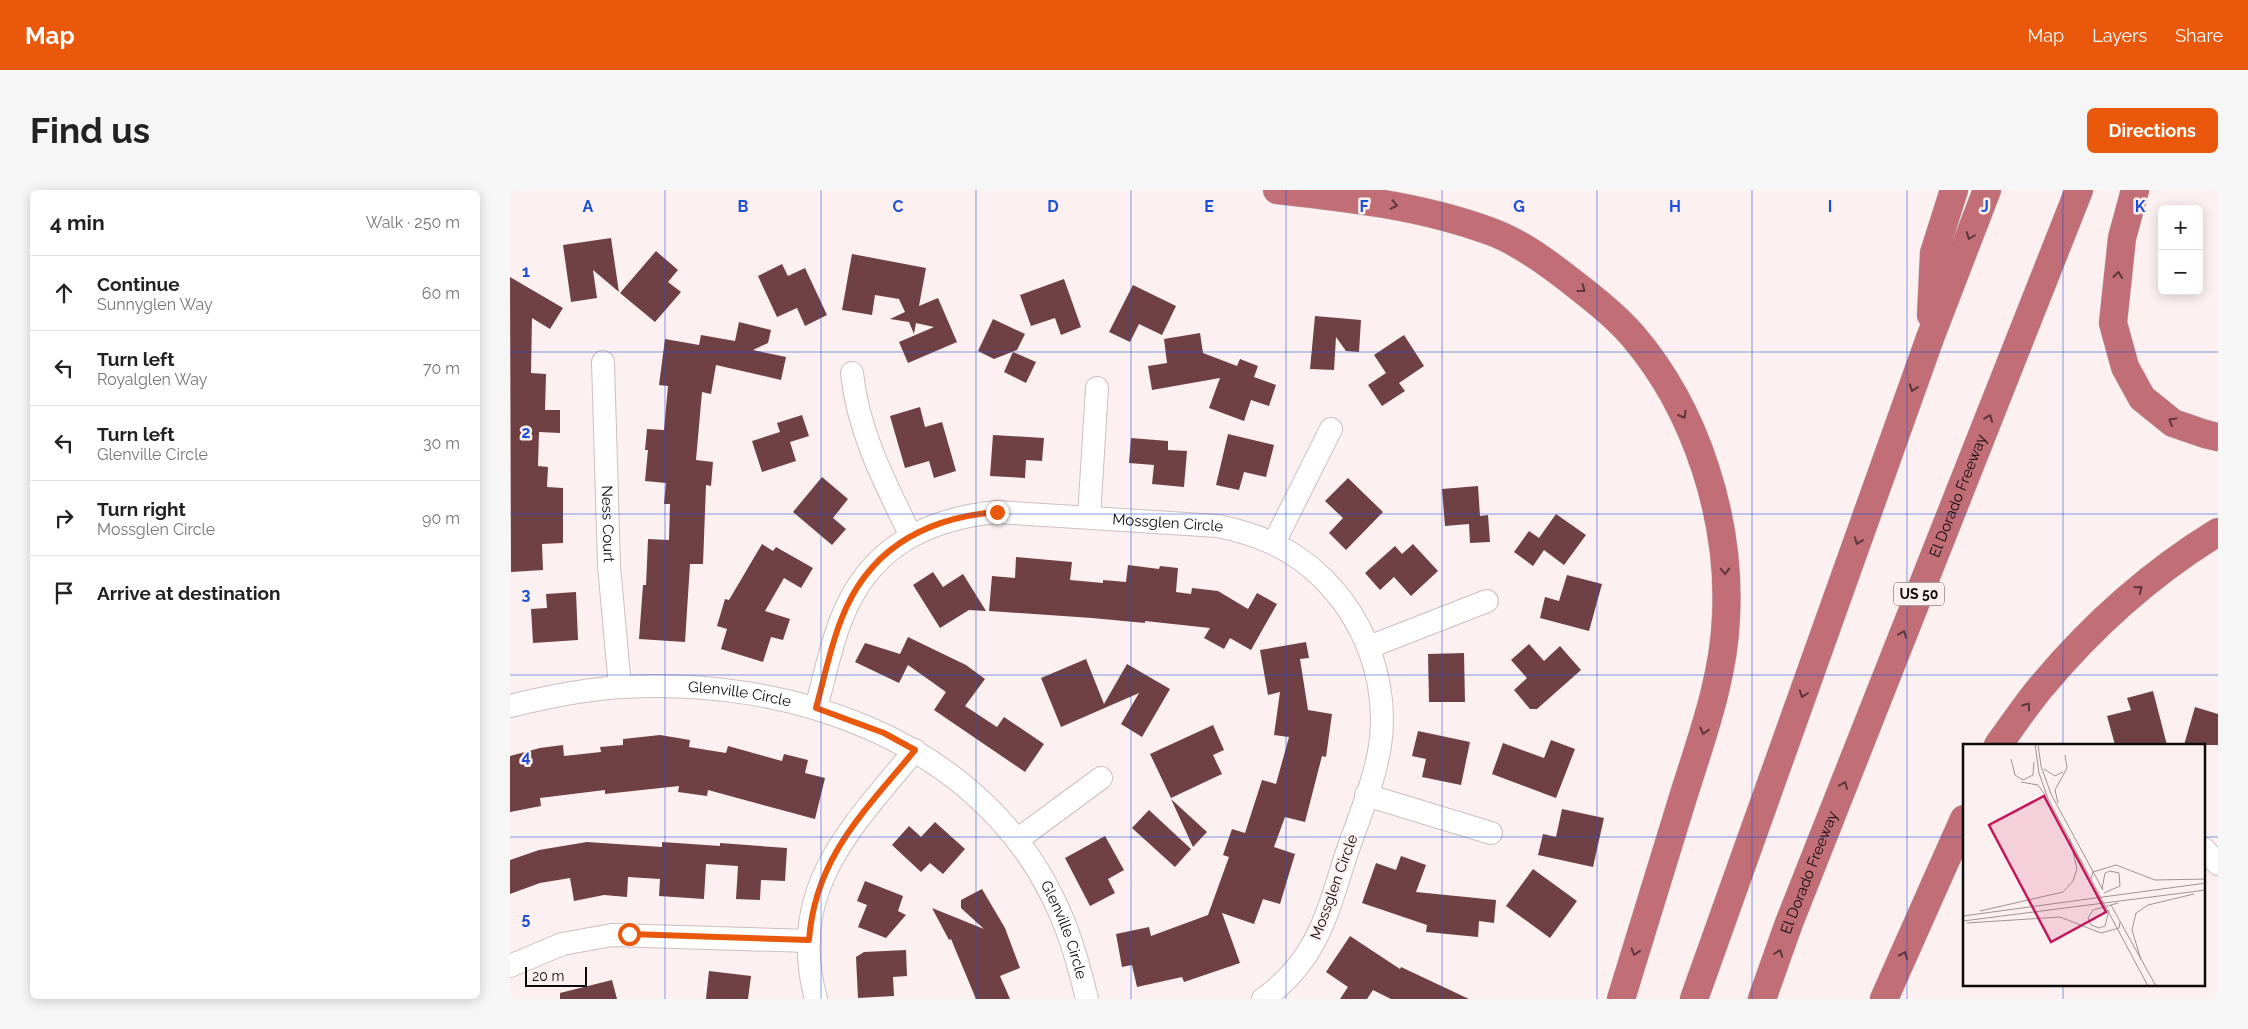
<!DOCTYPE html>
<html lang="en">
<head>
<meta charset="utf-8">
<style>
	body { margin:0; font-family:Raleway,sans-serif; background:#f6f6f6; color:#222 }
	.controls { position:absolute; right:15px; top:15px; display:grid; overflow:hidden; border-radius:8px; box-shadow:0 2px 12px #0003 }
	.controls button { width:45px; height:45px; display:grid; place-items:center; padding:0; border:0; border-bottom:1px solid #e0e0e0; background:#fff; color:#222; font:25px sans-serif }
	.scale { position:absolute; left:15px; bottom:12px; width:62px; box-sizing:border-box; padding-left:5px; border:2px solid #0f0a0a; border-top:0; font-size:14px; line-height:18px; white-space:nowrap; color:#0f0a0a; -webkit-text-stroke:4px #fdf0f0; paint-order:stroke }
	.stop { position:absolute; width:15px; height:15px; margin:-11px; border:4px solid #ea580c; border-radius:50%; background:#fff }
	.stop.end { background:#ea580c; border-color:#fff; box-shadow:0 1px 5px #0008 }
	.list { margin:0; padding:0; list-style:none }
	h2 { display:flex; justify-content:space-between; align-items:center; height:65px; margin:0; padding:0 20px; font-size:21px }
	h2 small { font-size:16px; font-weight:400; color:#767676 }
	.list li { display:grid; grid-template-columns:32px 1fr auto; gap:15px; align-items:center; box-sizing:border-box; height:75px; padding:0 20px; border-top:1px solid #e0e0e0 }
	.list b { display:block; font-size:19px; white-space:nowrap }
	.list p { margin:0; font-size:16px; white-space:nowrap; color:#767676 }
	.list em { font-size:16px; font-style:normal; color:#767676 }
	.icon { flex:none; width:28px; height:28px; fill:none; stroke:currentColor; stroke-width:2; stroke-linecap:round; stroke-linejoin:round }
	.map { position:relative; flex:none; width:1708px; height:809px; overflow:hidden; border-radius:8px }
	header { display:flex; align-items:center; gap:30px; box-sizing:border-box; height:70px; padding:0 25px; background:#ea580c; color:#fff }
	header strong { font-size:24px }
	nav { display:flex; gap:28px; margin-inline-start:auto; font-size:18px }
	.intro { display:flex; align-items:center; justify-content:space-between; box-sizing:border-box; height:120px; padding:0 30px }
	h1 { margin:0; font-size:35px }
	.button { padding:12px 22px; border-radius:8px; background:#ea580c; color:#fff; font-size:18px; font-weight:700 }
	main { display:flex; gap:30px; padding:0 30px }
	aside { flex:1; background:#fff; border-radius:8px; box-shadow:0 2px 12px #0003 }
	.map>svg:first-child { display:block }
	.building { fill:#6f4145 }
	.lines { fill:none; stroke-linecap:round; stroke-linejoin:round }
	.minor-casing { stroke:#cebebf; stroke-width:24 }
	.highway-casing { stroke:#cfcece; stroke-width:29 }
	.minor { stroke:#fff; stroke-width:22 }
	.highway { stroke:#c16e77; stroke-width:28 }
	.oneway { stroke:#5f373b }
	.route { stroke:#ea580c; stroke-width:6 }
	.grid { fill:none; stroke:#1d4ed8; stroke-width:1; stroke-opacity:0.55 }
	.labels { text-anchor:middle; stroke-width:5; stroke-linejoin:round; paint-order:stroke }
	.shield { fill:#fdf0f0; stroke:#564f4f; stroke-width:1 }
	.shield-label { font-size:14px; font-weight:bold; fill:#0f0a0a }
	.street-label { font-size:15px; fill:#0f0a0a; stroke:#fdf0f0 }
	.inset-road { fill:none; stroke:#9e9494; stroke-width:1 }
	.view { fill:#c2185b; fill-opacity:0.15; stroke:#c2185b; stroke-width:2.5 }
	.inset-edge { fill:none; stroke:#0f0a0a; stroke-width:2.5 }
	.grid-label { font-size:16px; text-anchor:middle; font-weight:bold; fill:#1d4ed8; stroke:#fdf0f0; stroke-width:5; stroke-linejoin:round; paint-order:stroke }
</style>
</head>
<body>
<header>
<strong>Map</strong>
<nav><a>Map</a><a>Layers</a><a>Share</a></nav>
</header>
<div class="intro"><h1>Find us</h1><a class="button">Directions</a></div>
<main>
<aside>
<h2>4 min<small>Walk · 250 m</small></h2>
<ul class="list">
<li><svg class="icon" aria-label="ahead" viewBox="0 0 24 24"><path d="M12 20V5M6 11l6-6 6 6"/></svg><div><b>Continue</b><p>Sunnyglen Way</p></div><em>60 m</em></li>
<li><svg class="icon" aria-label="left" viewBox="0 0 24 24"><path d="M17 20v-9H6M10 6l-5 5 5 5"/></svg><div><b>Turn left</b><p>Royalglen Way</p></div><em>70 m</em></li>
<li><svg class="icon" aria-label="left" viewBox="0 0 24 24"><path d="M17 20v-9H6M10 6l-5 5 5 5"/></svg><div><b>Turn left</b><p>Glenville Circle</p></div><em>30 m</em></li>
<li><svg class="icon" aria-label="right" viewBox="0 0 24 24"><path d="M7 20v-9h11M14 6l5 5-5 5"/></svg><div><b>Turn right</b><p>Mossglen Circle</p></div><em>90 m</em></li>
<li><svg class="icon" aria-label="arrive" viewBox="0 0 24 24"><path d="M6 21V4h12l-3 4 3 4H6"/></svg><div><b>Arrive at destination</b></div></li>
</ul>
</aside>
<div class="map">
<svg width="1708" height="809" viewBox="0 0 1708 809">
	<rect width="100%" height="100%" fill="#fdf0f0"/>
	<!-- building -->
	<g class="building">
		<path d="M101 48 109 102 83 80 87 108 61 112 53 55Z"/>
		<path d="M146 61 168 80 158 92 171 102 145 132 110 103Z"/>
		<path d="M342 64 416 78 409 116 428 108 447 152 398 173 389 152 424 137 406 133 404 144 399 132 380 129 395 122 389 109 365 105 362 125 332 120Z"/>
		<path d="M272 74 278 86 295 78 317 125 295 136 287 118 267 127 248 86Z"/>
		<path d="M0 87 53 118 40 139 22 128 21 183 36 184 35 220H50V243L29 242 28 276 38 277 37 297 53 298V353L32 354 33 380 1 382Z"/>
		<path d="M554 89 571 137 551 145 545 128 521 136 510 105Z"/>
		<path d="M623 95 666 116 652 145 629 134 620 152 599 142Z"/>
		<path d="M805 126 851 130 849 162 836 161 826 147 824 180 800 179Z"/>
		<path d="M483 129 515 144 507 160 484 169 468 161Z"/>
		<path d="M229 132 261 140 258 153 243 160 276 167 271 190 206 175 201 204 192 202 186 270 203 272 201 296 196 295 193 374H180L175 452 129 449 133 395H136L138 349 159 350 160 314H154L156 293 135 291 138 260H135L137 239 154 240 158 196 149 195 155 149 189 155 191 145 225 151Z"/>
		<path d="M690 143 693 163 727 176 730 169 748 176 744 187 766 195 759 216 741 210 734 231 699 218 710 188 642 200 638 176 657 173 654 149Z"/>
		<path d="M894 145 914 176 889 193 895 201 872 216 858 195 876 183 864 165Z"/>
		<path d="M503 162 526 172 516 193 494 182Z"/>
		<path d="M410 217 415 237 432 232 446 281 424 288 419 271 395 278 380 226Z"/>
		<path d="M292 225 299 246 280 252 286 271 252 282 242 251 270 242 267 233Z"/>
		<path d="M718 244 764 255 756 287 734 282 729 300 706 295Z"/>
		<path d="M483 245 534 248 532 271 516 270 515 288 480 286Z"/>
		<path d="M621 248 658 251V260L677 261 674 297 642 294 644 275 619 273Z"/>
		<path d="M312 287 338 309 323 328 336 339 322 355 283 322Z"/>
		<path d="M838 288 873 322 836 360 819 343 833 328 815 311Z"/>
		<path d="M968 296 970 326 978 325 980 352 960 353 959 334 935 336 932 299Z"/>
		<path d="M1046 324 1076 345 1054 375 1034 360 1023 376 1004 362 1019 341 1029 348Z"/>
		<path d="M252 354 263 361 266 357 303 378 291 398 274 388 255 421 280 429 273 450 261 447 253 472 211 459 217 439 207 436 215 409 219 410Z"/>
		<path d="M903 354 928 381 901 406 884 387 870 400 855 383 885 356 892 364Z"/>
		<path d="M506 367 562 372 560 390 593 393V390L616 392 618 375 649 379 650 376 668 378 666 402 681 404 682 398 708 401 738 419 747 403 767 414 741 460 720 448 714 459 694 448 700 438 635 431V433L582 428 479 421 482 386 505 388Z"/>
		<path d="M423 382 433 397 453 384 476 421 459 420 430 438 403 395Z"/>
		<path d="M1057 385 1092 394 1079 441 1030 428 1035 407 1049 411Z"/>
		<path d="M66 402 68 450 23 453 21 419 37 418 36 404Z"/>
		<path d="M398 447 456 475 475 489 455 516 487 537 494 527 534 554 515 582 424 520 436 502 398 475 389 493 345 472 355 453 390 464Z"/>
		<path d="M796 452 799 468 790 469 798 520 822 524 816 567 812 566 795 632 775 627 764 657 785 664 770 714 753 709 744 734 712 723 730 773 674 792 672 787 627 797 622 775 612 777 606 744 639 737 641 746 698 725 719 667 713 665 722 639 735 643 752 590 766 594 779 547 764 545 770 502 758 505 750 460Z"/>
		<path d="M1019 454 1034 471 1050 456 1071 480 1027 519H1020L1004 500 1017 488 1001 470Z"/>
		<path d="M954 463 955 512H919L918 464Z"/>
		<path d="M576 469 594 514 617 474 660 499 632 547 611 534 629 503 551 537 531 488Z"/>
		<path d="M1643 501 1657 555H1605L1597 526 1621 520 1617 508Z"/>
		<path d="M1685 517 1708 524V555H1674Z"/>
		<path d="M703 535 714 560 703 565 712 584 661 608 640 564Z"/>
		<path d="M908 541 960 552 951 595 912 587 916 569 902 566Z"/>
		<path d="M150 545 180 550 179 557 216 563 218 556 272 571 274 564 298 570 295 583 315 588 305 629 198 600 197 606 168 602 169 596 95 604V600L30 608 31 616 0 622V566L30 558 53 555 54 566 91 562 90 557 113 555V549Z"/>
		<path d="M1041 550 1065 559 1046 608 982 584 993 553 1034 568Z"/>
		<path d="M661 609 697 642 683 657Z"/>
		<path d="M1052 619 1094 628 1083 677 1028 665 1033 644 1046 647Z"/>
		<path d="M639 620 681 659 665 677 622 638Z"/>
		<path d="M425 632 455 659 433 684 420 673 411 682 382 655 399 636 411 647Z"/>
		<path d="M595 646 614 680 598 689 605 703 580 716 555 668Z"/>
		<path d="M77 652 152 657V652L210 656V653L277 658 275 691 251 690 250 710 226 709 228 676 196 674 194 709 149 706 150 689 118 687 117 707 94 705 64 711 60 688 30 693 0 704V670L29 660Z"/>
		<path d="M891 666 916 675 906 702 986 710 984 733 969 731 968 747 916 742 917 735 852 713 866 673 886 680Z"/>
		<path d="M1023 679 1067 711 1040 748 996 716Z"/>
		<path d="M355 691 393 706 388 721 396 725 376 748 348 737 357 715 347 711Z"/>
		<path d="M472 699 495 738 510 778 490 786 500 809H466L441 749 439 750 422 718 474 739 451 718V710Z"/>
		<path d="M840 746 890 779 891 777 959 809H881L863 800 857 809H830L838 797 816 782Z"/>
		<path d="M396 760 397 786 383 787 384 806 348 808 346 767 354 762Z"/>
		<path d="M199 781 241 786 238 809H196Z"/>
		<path d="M102 790 107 809H50V803Z"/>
	</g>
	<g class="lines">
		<defs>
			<g id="minor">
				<path id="s1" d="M93 172 99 376 110 497"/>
				<path d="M342 183C348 242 375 293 401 346"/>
				<path d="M579 327 587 198"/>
				<path d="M764 353 821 239"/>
				<path d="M859 457 977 411"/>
				<path id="s2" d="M0 516C37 507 74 499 112 497 276 487 461 547 540 702 558 736 568 772 577 809"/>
				<path id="s3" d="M306 518C314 489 320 458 331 430 358 359 414 329 487 322L708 336C727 340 745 345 762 353 838 388 882 475 870 556 864 593 848 630 836 665 817 724 807 771 753 809"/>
				<path d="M856 605 981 643"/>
				<path d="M507 650 591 588"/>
				<path d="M1694 659 1708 674"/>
				<path d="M0 776 52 754 102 745 299 751"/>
				<path d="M306 809C276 699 341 638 405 560"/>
			</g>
			<g id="highway">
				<path d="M767 0C840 8 912 16 982 42 1009 52 1035 71 1057 88 1080 106 1104 124 1123 146 1187 221 1221 330 1216 427 1214 487 1192 547 1174 604 1153 672 1132 741 1111 809"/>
				<path d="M1625 0 1612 48 1603 133 1615 177 1632 208 1663 233 1695 244 1708 247"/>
				<path d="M1421 125 1424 63 1444 0"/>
				<path d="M1488 555C1502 536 1516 515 1531 497 1581 437 1641 383 1708 342"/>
				<path d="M1184 809 1420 148 1477 0"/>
				<path id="s4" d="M1252 809 1279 733 1569 0"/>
				<path d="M1374 809 1454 629"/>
			</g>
		</defs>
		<!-- minor casing -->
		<use href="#minor" class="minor-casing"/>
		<!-- highway casing -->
		<use href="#highway" class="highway-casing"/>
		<!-- minor -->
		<use href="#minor" class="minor"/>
		<!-- highway -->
		<use href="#highway" class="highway"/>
	</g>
	<!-- one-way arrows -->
	<defs><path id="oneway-chevron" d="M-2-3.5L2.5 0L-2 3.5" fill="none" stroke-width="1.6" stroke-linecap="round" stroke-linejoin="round" transform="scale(1.25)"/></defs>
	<g class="oneway">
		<use href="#oneway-chevron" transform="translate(884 15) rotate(12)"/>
		<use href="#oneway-chevron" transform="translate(1460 46) rotate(111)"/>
		<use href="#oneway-chevron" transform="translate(1608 85) rotate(-84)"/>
		<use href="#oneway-chevron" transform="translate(1072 99) rotate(37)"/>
		<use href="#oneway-chevron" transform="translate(1403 198) rotate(110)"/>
		<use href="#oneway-chevron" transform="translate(1173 225) rotate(60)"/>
		<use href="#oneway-chevron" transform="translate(1479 228) rotate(-68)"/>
		<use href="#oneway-chevron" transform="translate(1662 231) rotate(-149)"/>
		<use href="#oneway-chevron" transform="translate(1348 351) rotate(110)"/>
		<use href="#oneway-chevron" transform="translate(1215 381) rotate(88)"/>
		<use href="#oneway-chevron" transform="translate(1629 399) rotate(-39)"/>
		<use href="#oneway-chevron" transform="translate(1393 444) rotate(-68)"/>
		<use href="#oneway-chevron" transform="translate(1293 504) rotate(110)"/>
		<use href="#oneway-chevron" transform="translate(1517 516) rotate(-54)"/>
		<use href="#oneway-chevron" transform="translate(1194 541) rotate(105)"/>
		<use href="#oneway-chevron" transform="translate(1334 595) rotate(-68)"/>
		<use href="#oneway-chevron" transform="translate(1125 762) rotate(107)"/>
		<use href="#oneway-chevron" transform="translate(1269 763) rotate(-70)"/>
		<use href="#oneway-chevron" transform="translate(1394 765) rotate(-66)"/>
	</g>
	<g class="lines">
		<!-- route -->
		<path class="route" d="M119 744 299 750C305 667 355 621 405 560L374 543 306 518C314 489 320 458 331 430 358 359 414 328 487 322"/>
	</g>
	<!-- grid -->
	<path class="grid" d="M155 0V809M311 0V809M466 0V809M621 0V809M776 0V809M932 0V809M1087 0V809M1242 0V809M1397 0V809M1553 0V555M0 162H1708M0 324H1708M0 485H1708M0 647H1454M1694 647H1708M1553 795V809"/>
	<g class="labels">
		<!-- shield labels -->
		<rect class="shield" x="1384" y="392.5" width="50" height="23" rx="4"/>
		<g class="shield-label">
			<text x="1409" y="409">US 50</text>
		</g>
		<!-- street labels -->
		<g class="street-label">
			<text dy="5" stroke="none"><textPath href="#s4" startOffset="540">El Dorado Freeway</textPath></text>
			<text dy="5" stroke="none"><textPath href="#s3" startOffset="464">Mossglen Circle</textPath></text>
			<text dy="5" stroke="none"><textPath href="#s1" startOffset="162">Ness Court</textPath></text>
			<text dy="5" stroke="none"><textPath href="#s2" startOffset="232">Glenville Circle</textPath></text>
			<text dy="5" stroke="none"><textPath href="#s4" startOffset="135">El Dorado Freeway</textPath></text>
			<text transform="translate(824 697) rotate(-70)" y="5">Mossglen Circle</text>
			<text dy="5" stroke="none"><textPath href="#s2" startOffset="656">Glenville Circle</textPath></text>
		</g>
	</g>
	<!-- overview -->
	<g transform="translate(1453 554)">
		<rect width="242" height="242" fill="#fdf0f0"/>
		<path class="inset-road" d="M72 0 76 29 85 55 185 242M75 0 78 22 88 50 140 146M48 15 52 31 60 36 70 31 71 18M81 25 92 32 100 28M58 38 75 41 83 52M95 59 92 46 104 24 102 11M128 135 130 128 153 121 192 136 243 135M139 145 142 129 147 127 156 129 157 142 141 149M148 161 193 242M146 166 142 182 136 184 128 181 125 174 130 166 155 159M17 167 100 148 110 137 114 125 107 95M0 172 243 139M0 177 243 146M4 179 97 173 138 189 156 184 157 178M178 216 169 186 173 169 185 161 231 150"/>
		<path class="view" d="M81 52 143 168 88 198 26 81Z"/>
		<rect width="242" height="242" class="inset-edge"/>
	</g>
	<g class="grid-label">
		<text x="78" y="22">A</text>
		<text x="233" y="22">B</text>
		<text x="388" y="22">C</text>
		<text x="543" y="22">D</text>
		<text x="699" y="22">E</text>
		<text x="854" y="22">F</text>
		<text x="1009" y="22">G</text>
		<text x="1165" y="22">H</text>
		<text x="1320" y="22">I</text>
		<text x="1475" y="22">J</text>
		<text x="1630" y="22">K</text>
		<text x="16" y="87">1</text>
		<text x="16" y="248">2</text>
		<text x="16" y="410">3</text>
		<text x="16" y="572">4</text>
		<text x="16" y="734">5</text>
	</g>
</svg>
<div class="controls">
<button>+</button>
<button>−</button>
</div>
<div class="scale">20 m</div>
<div class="stop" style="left:119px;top:744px"></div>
<div class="stop end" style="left:487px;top:322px"></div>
</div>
</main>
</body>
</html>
